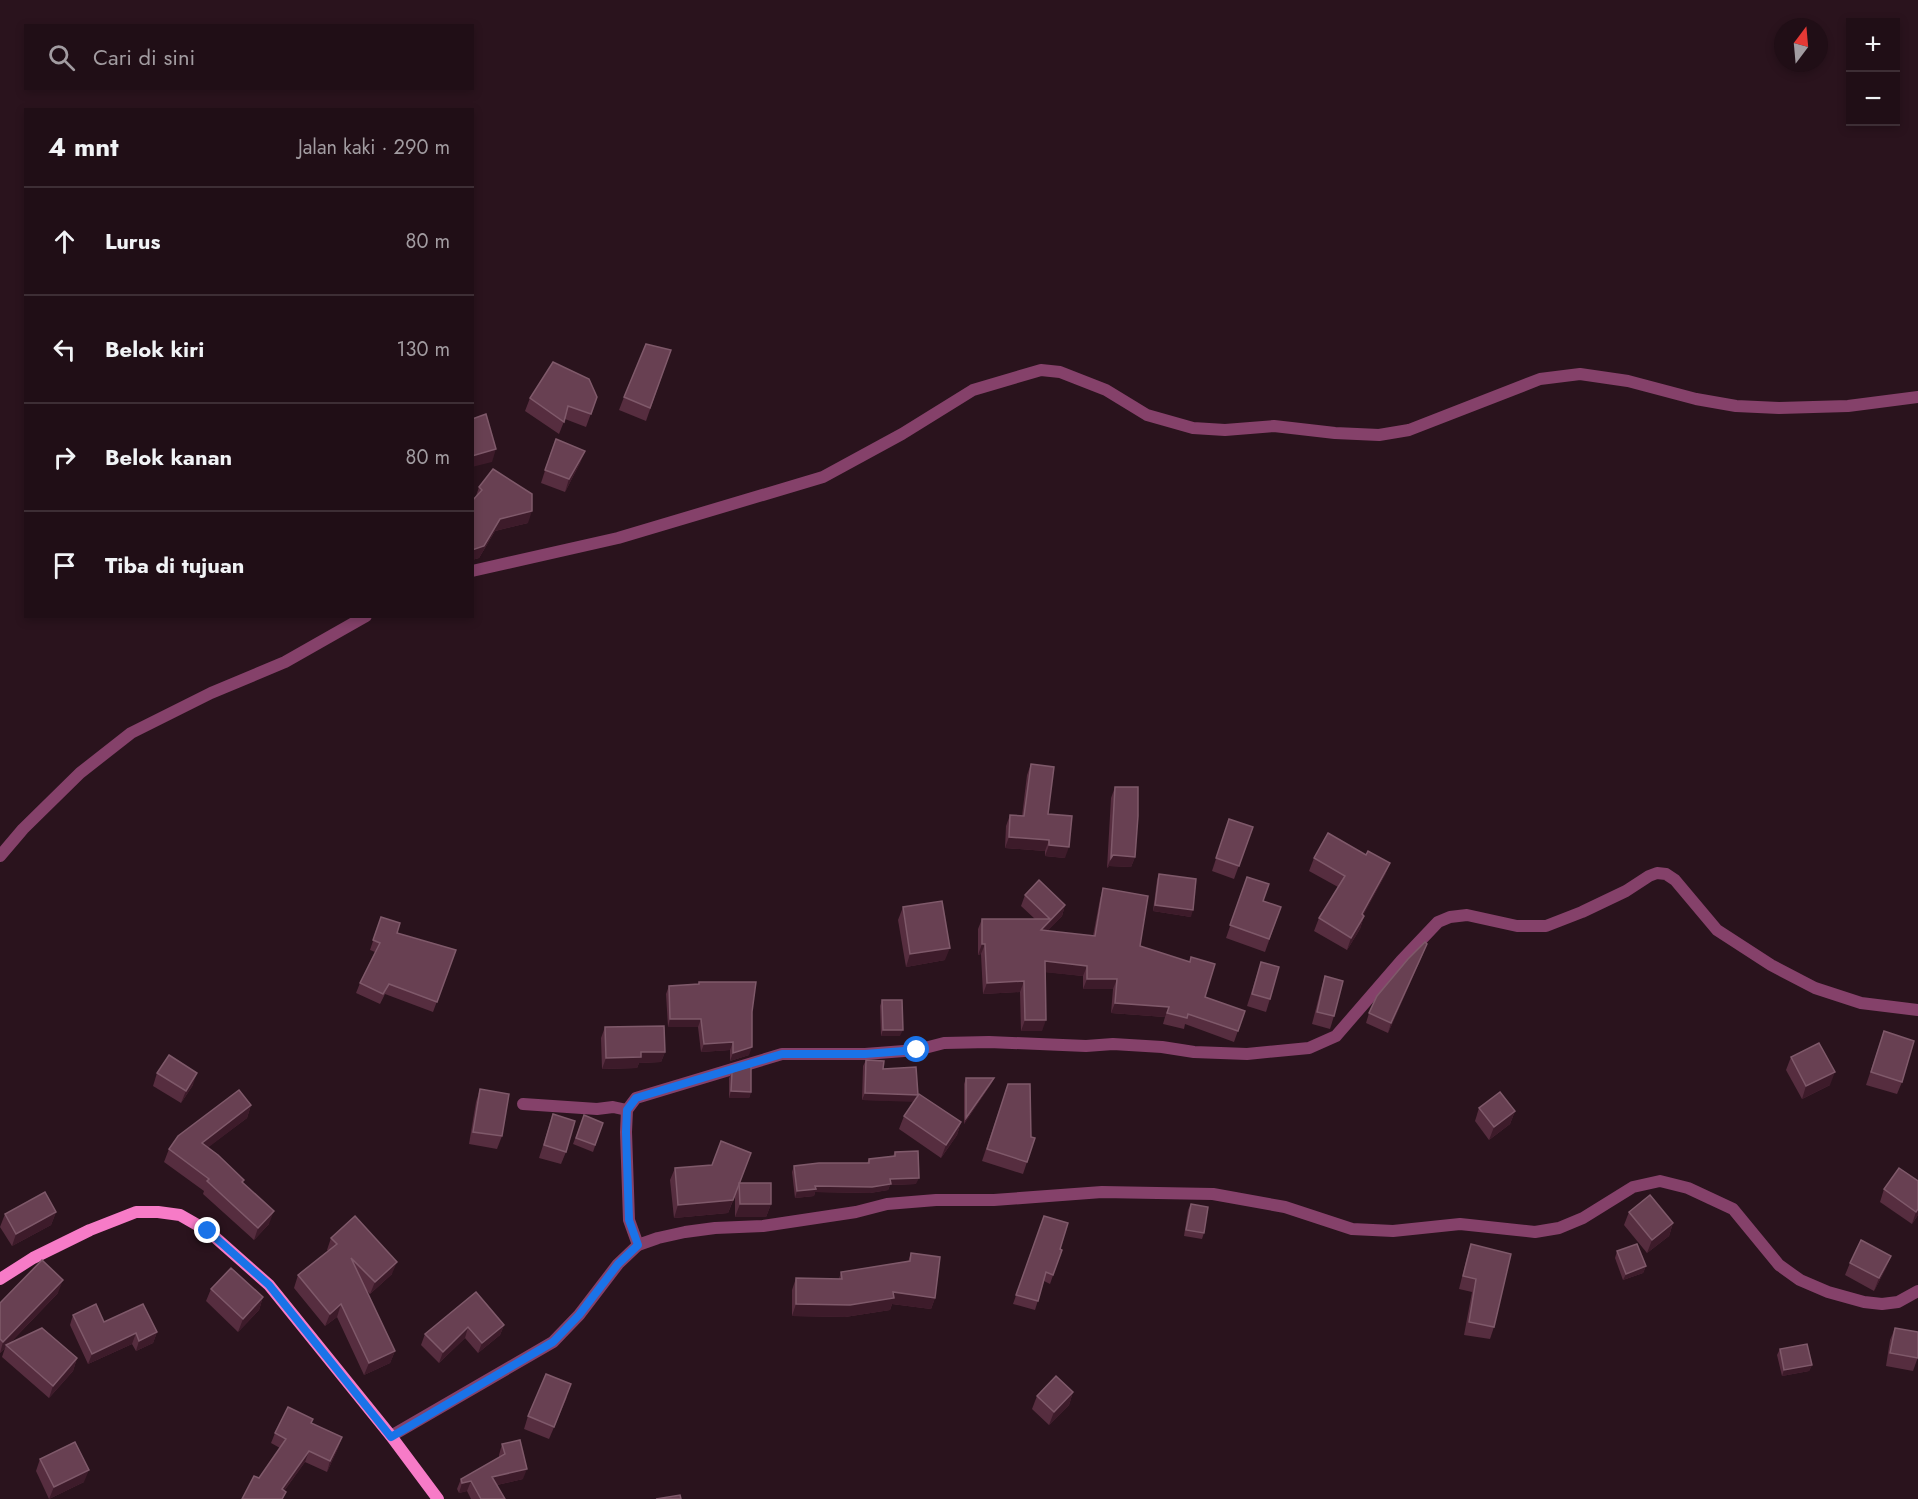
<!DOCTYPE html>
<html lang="id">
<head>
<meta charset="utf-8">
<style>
	body { margin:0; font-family:Jost,sans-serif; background:#2d1c23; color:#f1f3f6 }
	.controls { position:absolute; right:18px; top:18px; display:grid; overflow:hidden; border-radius:0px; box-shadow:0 3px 9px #0003 }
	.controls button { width:54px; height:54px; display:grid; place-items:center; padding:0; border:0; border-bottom:2px solid #3d2e35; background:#200e16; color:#f1f3f6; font:30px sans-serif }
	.compass { position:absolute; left:1774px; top:18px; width:54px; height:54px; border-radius:50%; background:#200e16; box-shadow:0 3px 9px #0003; rotate:16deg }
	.stop { position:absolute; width:18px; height:18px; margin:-14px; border:4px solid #1a73e8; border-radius:50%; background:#fff }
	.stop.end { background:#1a73e8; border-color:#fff; box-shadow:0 2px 6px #0008 }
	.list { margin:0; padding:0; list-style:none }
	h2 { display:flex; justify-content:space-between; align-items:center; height:78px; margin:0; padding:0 24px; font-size:26px }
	h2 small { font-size:20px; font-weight:400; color:#a29ca1 }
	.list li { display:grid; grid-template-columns:39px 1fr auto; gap:18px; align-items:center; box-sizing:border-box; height:108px; padding:0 24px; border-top:2px solid #3d2e35 }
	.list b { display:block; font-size:22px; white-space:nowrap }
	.list em { font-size:20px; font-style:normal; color:#a29ca1 }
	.icon { flex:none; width:33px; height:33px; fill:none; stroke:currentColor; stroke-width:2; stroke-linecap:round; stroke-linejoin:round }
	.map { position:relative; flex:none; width:1918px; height:1499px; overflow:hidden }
	.search { position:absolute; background:#200e16; box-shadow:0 3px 9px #0003; left:24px; top:24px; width:450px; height:66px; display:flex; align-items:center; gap:15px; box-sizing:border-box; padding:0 21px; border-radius:0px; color:#a29ca1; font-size:22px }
	.panel { position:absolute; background:#200e16; box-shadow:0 3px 9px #0003; left:24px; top:108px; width:450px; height:510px; border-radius:0px }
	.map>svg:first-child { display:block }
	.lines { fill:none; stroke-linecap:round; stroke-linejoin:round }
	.street { stroke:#85416a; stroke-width:12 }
	.secondary { stroke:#f77bc7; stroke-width:12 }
	.wall { fill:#562d3f }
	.shaded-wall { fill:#3d1b2a }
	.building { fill:#684052; stroke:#7f596a; stroke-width:1.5 }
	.route { stroke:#1a73e8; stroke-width:8 }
</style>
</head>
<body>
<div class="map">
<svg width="1918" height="1499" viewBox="0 0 1918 1499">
	<rect width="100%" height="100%" fill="#2a131d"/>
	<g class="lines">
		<!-- street -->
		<g class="street">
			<path d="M472 571 618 538 823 477 902 434 973 390 1041 370 1060 372 1106 390 1147 415 1193 428 1225 430 1274 426 1335 433 1379 435 1409 430 1540 379 1580 374 1628 381 1696 399 1736 406 1779 408 1848 406 1918 397"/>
			<path d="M0 856 23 829 80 773 131 733 211 693 285 662 366 616"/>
			<path d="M523 1104 597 1109 613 1107 627 1110"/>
			<path d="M638 1245 658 1238 685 1232 715 1228 763 1226 856 1212 887 1204 936 1200H994L1102 1192 1213 1194 1285 1207 1352 1229 1393 1231 1460 1224 1535 1232 1559 1228 1583 1218 1633 1187 1660 1181 1688 1188 1733 1209 1779 1265 1800 1280 1828 1292 1864 1302 1882 1304 1898 1302 1918 1291"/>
			<path d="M391 1436 553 1342 579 1315 618 1264 638 1245 629 1220 626 1132 627 1110 636 1098 782 1054H865L917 1050 944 1043 989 1042 1086 1046 1113 1044 1162 1047 1194 1052 1247 1054 1309 1048 1336 1036 1401 961 1438 922 1450 917 1467 915 1517 926H1546L1582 912 1626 891 1649 876 1657 873 1666 874 1675 880 1717 930 1771 965 1815 988 1861 1003 1918 1010"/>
		</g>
		<!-- secondary -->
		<path class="secondary" d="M0 1279 33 1258 90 1230 136 1212H158L180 1215 208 1231 269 1285 391 1436 438 1499"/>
	</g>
	<!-- wall -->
	<g class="wall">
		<path d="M671 350 646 421 619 410 624 397Z"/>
		<path d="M597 397 586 427 565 419 559 434 525 411 530 398Z"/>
		<path d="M585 451 580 463 565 492 541 483 551 452Z"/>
		<path d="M479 487 528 523 495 531 479 558 472 560V501L475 499Z"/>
		<path d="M1031 764 1048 814 1065 858 1045 856V851L1005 848 1006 826 1010 815 1022 816 1027 775Z"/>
		<path d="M1115 787 1135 857 1131 867 1109 866 1107 868 1111 798Z"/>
		<path d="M1229 819 1253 827 1234 879 1212 871Z"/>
		<path d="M1314 858 1390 863 1385 875 1363 915 1364 916 1360 929 1347 950 1314 931 1319 918 1338 887 1309 871Z"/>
		<path d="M1159 874 1191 917 1153 911 1157 880Z"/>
		<path d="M1247 877 1263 901 1281 907 1265 952 1226 938Z"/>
		<path d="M1103 888 1140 946 1205 997 1245 1011 1234 1042 1185 1024 1184 1029 1163 1024 1165 1017 1111 1013 1113 989H1083V976L1046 972 1042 1031H1021L1020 992 983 994 981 954 978 955V929L982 919H1035L1021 906 1025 895 1065 905 1062 916 1047 931 1093 936 1100 899Z"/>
		<path d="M903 907 945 960 906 967 898 920Z"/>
		<path d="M381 917 397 933 456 950 433 1012 385 994 380 1004 356 993 360 983 375 952 370 950Z"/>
		<path d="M1423 954 1388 1033 1366 1023 1369 1013Z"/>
		<path d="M1261 962 1270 999 1266 1012 1247 1006Z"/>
		<path d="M1325 976 1334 1016 1330 1029 1312 1024 1321 989Z"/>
		<path d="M699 982 752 1012 749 1055 730 1061V1050L701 1052 698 1027H668L666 994 669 986 698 984Z"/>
		<path d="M882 1000 900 1036H881L880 1006Z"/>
		<path d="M605 1027 665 1052 661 1062 639 1063 637 1068 602 1069 601 1038Z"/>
		<path d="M1884 1031 1902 1082 1897 1094 1866 1085Z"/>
		<path d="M1791 1057 1830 1085 1802 1099 1786 1070Z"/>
		<path d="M866 1060 883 1069 918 1095 961 1122 957 1135 941 1158 899 1129 904 1116 914 1101 862 1100 863 1066Z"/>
		<path d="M732 1072 751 1092 749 1098H729V1078Z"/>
		<path d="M157 1073 193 1085 181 1103 153 1086Z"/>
		<path d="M966 1078H994L991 1084 964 1124V1084Z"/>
		<path d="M1008 1084 1031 1137 1027 1162 1023 1174 982 1161Z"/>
		<path d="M480 1089 502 1136 497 1149 469 1144 476 1102Z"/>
		<path d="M251 1105 247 1118 208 1147 243 1183 269 1224 254 1240 203 1194 204 1191 164 1162 169 1149Z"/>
		<path d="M1479 1108 1515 1111 1510 1124 1489 1140 1475 1121Z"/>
		<path d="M553 1114 566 1152 561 1164 539 1158Z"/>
		<path d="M584 1115 603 1123 593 1152 573 1144Z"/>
		<path d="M895 1152 916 1184 890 1185 888 1190 870 1193 815 1192 814 1196 795 1198 792 1172 794 1166 867 1163 869 1159 893 1156Z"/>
		<path d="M675 1168 739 1183 771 1204 766 1217H735V1196L739 1186 728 1213 674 1218 670 1180Z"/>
		<path d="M1918 1181V1215L1912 1224 1880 1202 1884 1189Z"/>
		<path d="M1191 1204 1204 1233 1202 1239 1184 1236 1188 1210Z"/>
		<path d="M56 1212 51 1225 12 1246 0 1227 5 1214Z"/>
		<path d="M1629 1212 1673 1223 1669 1236 1647 1253 1624 1225Z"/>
		<path d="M1044 1216 1060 1249 1062 1250 1050 1284 1044 1281 1035 1310 1013 1304Z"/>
		<path d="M331 1238 392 1274 370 1294 366 1290 395 1351 390 1363 364 1375 337 1317 325 1326 294 1288 298 1275 328 1251 327 1250Z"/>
		<path d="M1471 1244 1494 1327 1490 1339 1464 1335 1472 1292 1459 1289 1467 1257Z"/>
		<path d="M1617 1251 1646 1266 1643 1273 1623 1280 1615 1258Z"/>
		<path d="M911 1253 935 1298 931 1309 892 1304 890 1310 845 1317 792 1316V1290L796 1278 839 1279 841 1272 908 1262Z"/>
		<path d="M1891 1256 1886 1268 1874 1291 1845 1275 1850 1263Z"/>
		<path d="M211 1289 263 1297 259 1310 238 1332 206 1301Z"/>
		<path d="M476 1292 504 1325 500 1335 478 1353 465 1338 439 1363 421 1345 425 1334Z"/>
		<path d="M58 1293 10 1343 77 1358 73 1371 49 1398 2 1357 5 1348 0 1353V1303Z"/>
		<path d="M73 1315 104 1322 157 1332 153 1343 136 1351 132 1344 88 1364 70 1325Z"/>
		<path d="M1895 1328 1918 1357 1913 1371 1886 1366 1890 1340Z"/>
		<path d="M1780 1349 1812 1365 1809 1371 1782 1376 1777 1355Z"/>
		<path d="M1073 1392 1069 1405 1049 1425 1032 1409 1037 1396Z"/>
		<path d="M567 1397 549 1439 524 1429 528 1416Z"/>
		<path d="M311 1423 342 1437 338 1448 327 1472 305 1462 284 1491 286 1492 283 1499H242L259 1478 280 1448 271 1443 275 1433Z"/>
		<path d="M502 1444 523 1479 497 1485 505 1499H471L467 1491 459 1493 457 1489 461 1479 499 1457V1455Z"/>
		<path d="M40 1459 84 1482 49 1499 36 1471Z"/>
	</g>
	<!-- shaded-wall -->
	<g class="shaded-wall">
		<path d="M496 449 492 462 472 467V456Z"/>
		<path d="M585 451 580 463 565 492 569 479Z"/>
		<path d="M532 511 528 523 495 531 479 558 472 560V550L500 519Z"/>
		<path d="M1009 837 1049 840 1045 851 1005 848Z"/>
		<path d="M1049 845 1069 847 1065 858 1045 856Z"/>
		<path d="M1113 855 1135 857 1131 867 1109 866 1107 868 1111 858Z"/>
		<path d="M1390 863 1385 875 1357 927 1362 914Z"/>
		<path d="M1065 905 1062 916 1038 941 1041 930Z"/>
		<path d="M1155 905 1193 910 1191 917 1153 911Z"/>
		<path d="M1364 916 1360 929 1347 950 1351 938Z"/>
		<path d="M982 944H985L981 954 978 955Z"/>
		<path d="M1427 944 1423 954 1388 1033 1391 1023Z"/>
		<path d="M950 948 945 960 906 967 910 954Z"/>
		<path d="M1045 961 1087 966 1083 976 1042 972Z"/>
		<path d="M1087 979H1117L1113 989H1083Z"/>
		<path d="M1024 981 1020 992 983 994 987 983Z"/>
		<path d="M1115 1003 1169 1007 1165 1017 1111 1013Z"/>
		<path d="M670 1019H701L698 1027H668Z"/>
		<path d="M1025 1020H1046L1042 1031H1021Z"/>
		<path d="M883 1030H903L900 1036H881Z"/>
		<path d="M733 1042 730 1050 701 1052 704 1044Z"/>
		<path d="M752 1047 749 1055 730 1061 733 1053Z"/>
		<path d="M641 1052H665L661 1062 639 1063 637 1068 602 1069 606 1058Z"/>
		<path d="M1835 1072 1830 1085 1802 1099 1806 1086Z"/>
		<path d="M197 1073 193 1085 181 1103 186 1091Z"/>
		<path d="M994 1078 991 1084 964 1124 966 1118Z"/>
		<path d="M731 1091 751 1092 749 1098H729Z"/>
		<path d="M865 1093 918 1095 915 1102 862 1100Z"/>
		<path d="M251 1105 247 1118 197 1156 202 1143Z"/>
		<path d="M1515 1111 1510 1124 1489 1140 1494 1127Z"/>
		<path d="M961 1122 957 1135 941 1158 946 1145Z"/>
		<path d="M751 1153 728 1213 674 1218 678 1205Z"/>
		<path d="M919 1178 916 1184 890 1185 888 1190 870 1193 815 1192 814 1196 795 1198 797 1191 815 1186 890 1179Z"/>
		<path d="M740 1204H771L766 1217H735Z"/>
		<path d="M1918 1209V1215L1912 1224 1916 1212Z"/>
		<path d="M274 1211 269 1224 254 1240 258 1228Z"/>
		<path d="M56 1212 51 1225 12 1246 16 1234Z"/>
		<path d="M1673 1223 1669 1236 1647 1253 1652 1240Z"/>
		<path d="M1891 1256 1886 1268 1874 1291 1879 1278Z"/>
		<path d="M397 1262 392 1274 370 1294 375 1282Z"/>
		<path d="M1646 1266 1643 1273 1623 1280 1626 1274Z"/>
		<path d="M63 1280 58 1293 7 1346 6 1345 5 1348 0 1353 3 1342Z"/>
		<path d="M893 1292 935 1298 931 1309 892 1304 890 1310 845 1317 792 1316 796 1304Z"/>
		<path d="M263 1297 259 1310 238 1332 243 1319Z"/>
		<path d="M341 1304 337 1317 325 1326 330 1314Z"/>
		<path d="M504 1325 500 1335 478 1353 482 1343Z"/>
		<path d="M468 1327 465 1338 439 1363 443 1352Z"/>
		<path d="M157 1332 153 1343 136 1351 139 1341Z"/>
		<path d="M136 1333 132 1344 88 1364 92 1354Z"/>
		<path d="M395 1351 390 1363 364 1375 369 1363Z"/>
		<path d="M77 1358 73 1371 49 1398 53 1386Z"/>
		<path d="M1812 1365 1809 1371 1782 1376 1784 1370Z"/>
		<path d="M1073 1392 1069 1405 1049 1425 1054 1412Z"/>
		<path d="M342 1437 338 1448 327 1472 330 1461Z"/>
		<path d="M309 1451 305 1462 278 1499 282 1489Z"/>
		<path d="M527 1469 523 1479 488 1487 492 1477Z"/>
		<path d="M89 1470 84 1482 49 1499 54 1487Z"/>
		<path d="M471 1481 467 1491 459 1493 462 1483Z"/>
	</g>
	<!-- building -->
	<g class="building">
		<path d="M646 344 671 350 650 408 624 397Z"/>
		<path d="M553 362 589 379 597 397 591 414 568 406 564 422 530 398Z"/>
		<path d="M486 414 496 449 472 456V419Z"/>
		<path d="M556 439 585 451 569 479 545 470Z"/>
		<path d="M493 469 532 494V511L500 519 484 546 472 550V501L482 490 479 487Z"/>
		<path d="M1031 764 1054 767 1048 814 1072 816 1069 847 1049 845V840L1009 837 1010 815 1024 816Z"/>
		<path d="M1115 787H1138V816L1135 857 1113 855 1111 858Z"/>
		<path d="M1229 819 1253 827 1239 866 1216 858Z"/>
		<path d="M1328 833 1366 855 1368 851 1390 863 1362 914 1364 916 1351 938 1319 918 1345 876 1314 858Z"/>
		<path d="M1159 874 1196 879 1193 910 1155 905Z"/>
		<path d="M1247 877 1269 884 1263 901 1281 907 1269 939 1230 925Z"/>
		<path d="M1039 880 1065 905 1041 930 1095 936 1103 888 1148 896 1140 946 1190 962 1191 957 1215 964 1205 997 1245 1011 1238 1031 1188 1014 1187 1018 1167 1013 1169 1007 1115 1003 1117 979H1087V966L1045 961 1046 1020H1025L1024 981 987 983 985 944H982V919H1050L1025 895Z"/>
		<path d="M942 901 950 948 910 954 903 907Z"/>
		<path d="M381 917 400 923 397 933 456 950 437 1002 389 984 383 994 360 983 380 943 373 940Z"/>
		<path d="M1425 942 1427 944 1391 1023 1369 1013 1377 996 1408 959Z"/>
		<path d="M1261 962 1279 967 1270 999 1252 994Z"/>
		<path d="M1325 976 1343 981 1334 1016 1317 1012Z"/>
		<path d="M699 982H756L752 1012V1047L733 1053V1042L704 1044 701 1019H670L669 986 699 984Z"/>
		<path d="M882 1000H902L903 1030H883Z"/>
		<path d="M664 1026 665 1052H641V1057L606 1058 605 1027Z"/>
		<path d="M1884 1031 1914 1041 1902 1082 1871 1072Z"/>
		<path d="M1819 1043 1835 1072 1806 1086 1791 1057Z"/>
		<path d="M169 1055 197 1073 186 1091 157 1073Z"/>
		<path d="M866 1060 884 1061 883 1069 916 1067 918 1095 865 1093Z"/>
		<path d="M751 1066V1092L731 1091 732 1072Z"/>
		<path d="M966 1078H994L966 1118Z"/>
		<path d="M1008 1084H1030L1031 1137 1035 1138 1027 1162 987 1149Z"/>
		<path d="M480 1089 509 1094 502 1136 473 1132Z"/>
		<path d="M239 1090 251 1105 202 1143 218 1155 244 1180 242 1182 274 1211 258 1228 207 1181 209 1179 169 1149 178 1136Z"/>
		<path d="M1500 1092 1515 1111 1494 1127 1479 1108Z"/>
		<path d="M919 1094 961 1122 946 1145 904 1116Z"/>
		<path d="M553 1114 575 1121 566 1152 544 1145Z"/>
		<path d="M584 1115 603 1123 595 1145 576 1138Z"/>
		<path d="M721 1141 751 1153 733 1200 678 1205 675 1168 712 1165Z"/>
		<path d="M918 1151 919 1178 890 1179 891 1184 872 1187 815 1186 816 1189 797 1191 794 1166 819 1163H869V1159L895 1156V1152Z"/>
		<path d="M1899 1168 1918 1181V1209L1916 1212 1884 1189Z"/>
		<path d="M739 1183H771V1204H740Z"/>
		<path d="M45 1192 56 1212 16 1234 5 1214Z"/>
		<path d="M1650 1195 1673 1223 1652 1240 1629 1212Z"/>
		<path d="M1191 1204 1208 1207 1204 1233 1186 1230Z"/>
		<path d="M355 1216 397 1262 375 1282 351 1258 395 1351 369 1363 341 1304 330 1314 298 1275 337 1244 331 1238Z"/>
		<path d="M1044 1216 1068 1223 1060 1249 1062 1250 1053 1275 1046 1272 1038 1301 1016 1295Z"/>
		<path d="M1861 1240 1891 1256 1879 1278 1850 1263Z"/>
		<path d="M1471 1244 1511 1254 1494 1327 1469 1322 1476 1279 1463 1276Z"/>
		<path d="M1637 1244 1646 1266 1626 1274 1617 1251Z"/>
		<path d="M911 1253 940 1257 935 1298 893 1292 894 1298 850 1305 796 1304V1278L842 1279 841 1272 910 1261Z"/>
		<path d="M42 1260 63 1280 3 1342 0 1339V1303Z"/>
		<path d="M231 1268 263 1297 243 1319 211 1289Z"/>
		<path d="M476 1292 504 1325 482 1343 468 1327 443 1352 425 1334Z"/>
		<path d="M96 1304 104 1322 143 1304 157 1332 139 1341 136 1333 92 1354 73 1315Z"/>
		<path d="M42 1328 77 1358 53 1386 6 1345Z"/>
		<path d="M1895 1328 1918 1332V1358L1890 1353Z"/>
		<path d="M1807 1344 1812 1365 1784 1370 1780 1349Z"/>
		<path d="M546 1374 571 1384 554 1427 528 1416Z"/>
		<path d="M1056 1376 1073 1392 1054 1412 1037 1396Z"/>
		<path d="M288 1407 313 1419 311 1423 342 1437 330 1461 309 1451 282 1489 286 1492 282 1499H242L254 1476 259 1478 286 1439 275 1433Z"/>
		<path d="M520 1440 527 1469 492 1477 505 1499H481L471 1481 462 1483 461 1479 505 1454 502 1444Z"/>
		<path d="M75 1442 89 1470 54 1487 40 1459Z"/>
		<path d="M680 1495 681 1499H656Z"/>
	</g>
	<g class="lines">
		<!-- route -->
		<path class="route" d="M208 1231 269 1285 391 1437 553 1342 579 1315 618 1264 638 1245 629 1220 626 1132 627 1110 636 1098 782 1054H865L917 1050"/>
	</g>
</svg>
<div class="controls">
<button>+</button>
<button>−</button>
</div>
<svg class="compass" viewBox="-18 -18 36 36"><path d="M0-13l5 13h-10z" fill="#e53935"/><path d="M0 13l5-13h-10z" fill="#a29ca1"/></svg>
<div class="stop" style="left:917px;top:1050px"></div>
<div class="stop end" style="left:208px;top:1231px"></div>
<div class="search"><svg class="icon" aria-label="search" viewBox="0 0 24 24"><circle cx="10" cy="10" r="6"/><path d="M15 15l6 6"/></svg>Cari di sini</div>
<section class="panel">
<h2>4 mnt<small>Jalan kaki · 290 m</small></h2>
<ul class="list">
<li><svg class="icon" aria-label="ahead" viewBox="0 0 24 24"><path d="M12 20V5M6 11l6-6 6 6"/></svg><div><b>Lurus</b></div><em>80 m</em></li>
<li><svg class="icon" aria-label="left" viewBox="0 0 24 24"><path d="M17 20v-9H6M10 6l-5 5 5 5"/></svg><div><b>Belok kiri</b></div><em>130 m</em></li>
<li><svg class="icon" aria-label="right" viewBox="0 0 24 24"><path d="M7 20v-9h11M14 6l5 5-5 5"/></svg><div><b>Belok kanan</b></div><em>80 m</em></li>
<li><svg class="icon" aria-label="arrive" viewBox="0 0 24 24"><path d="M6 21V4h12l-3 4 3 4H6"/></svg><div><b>Tiba di tujuan</b></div></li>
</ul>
</section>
</div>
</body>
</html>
